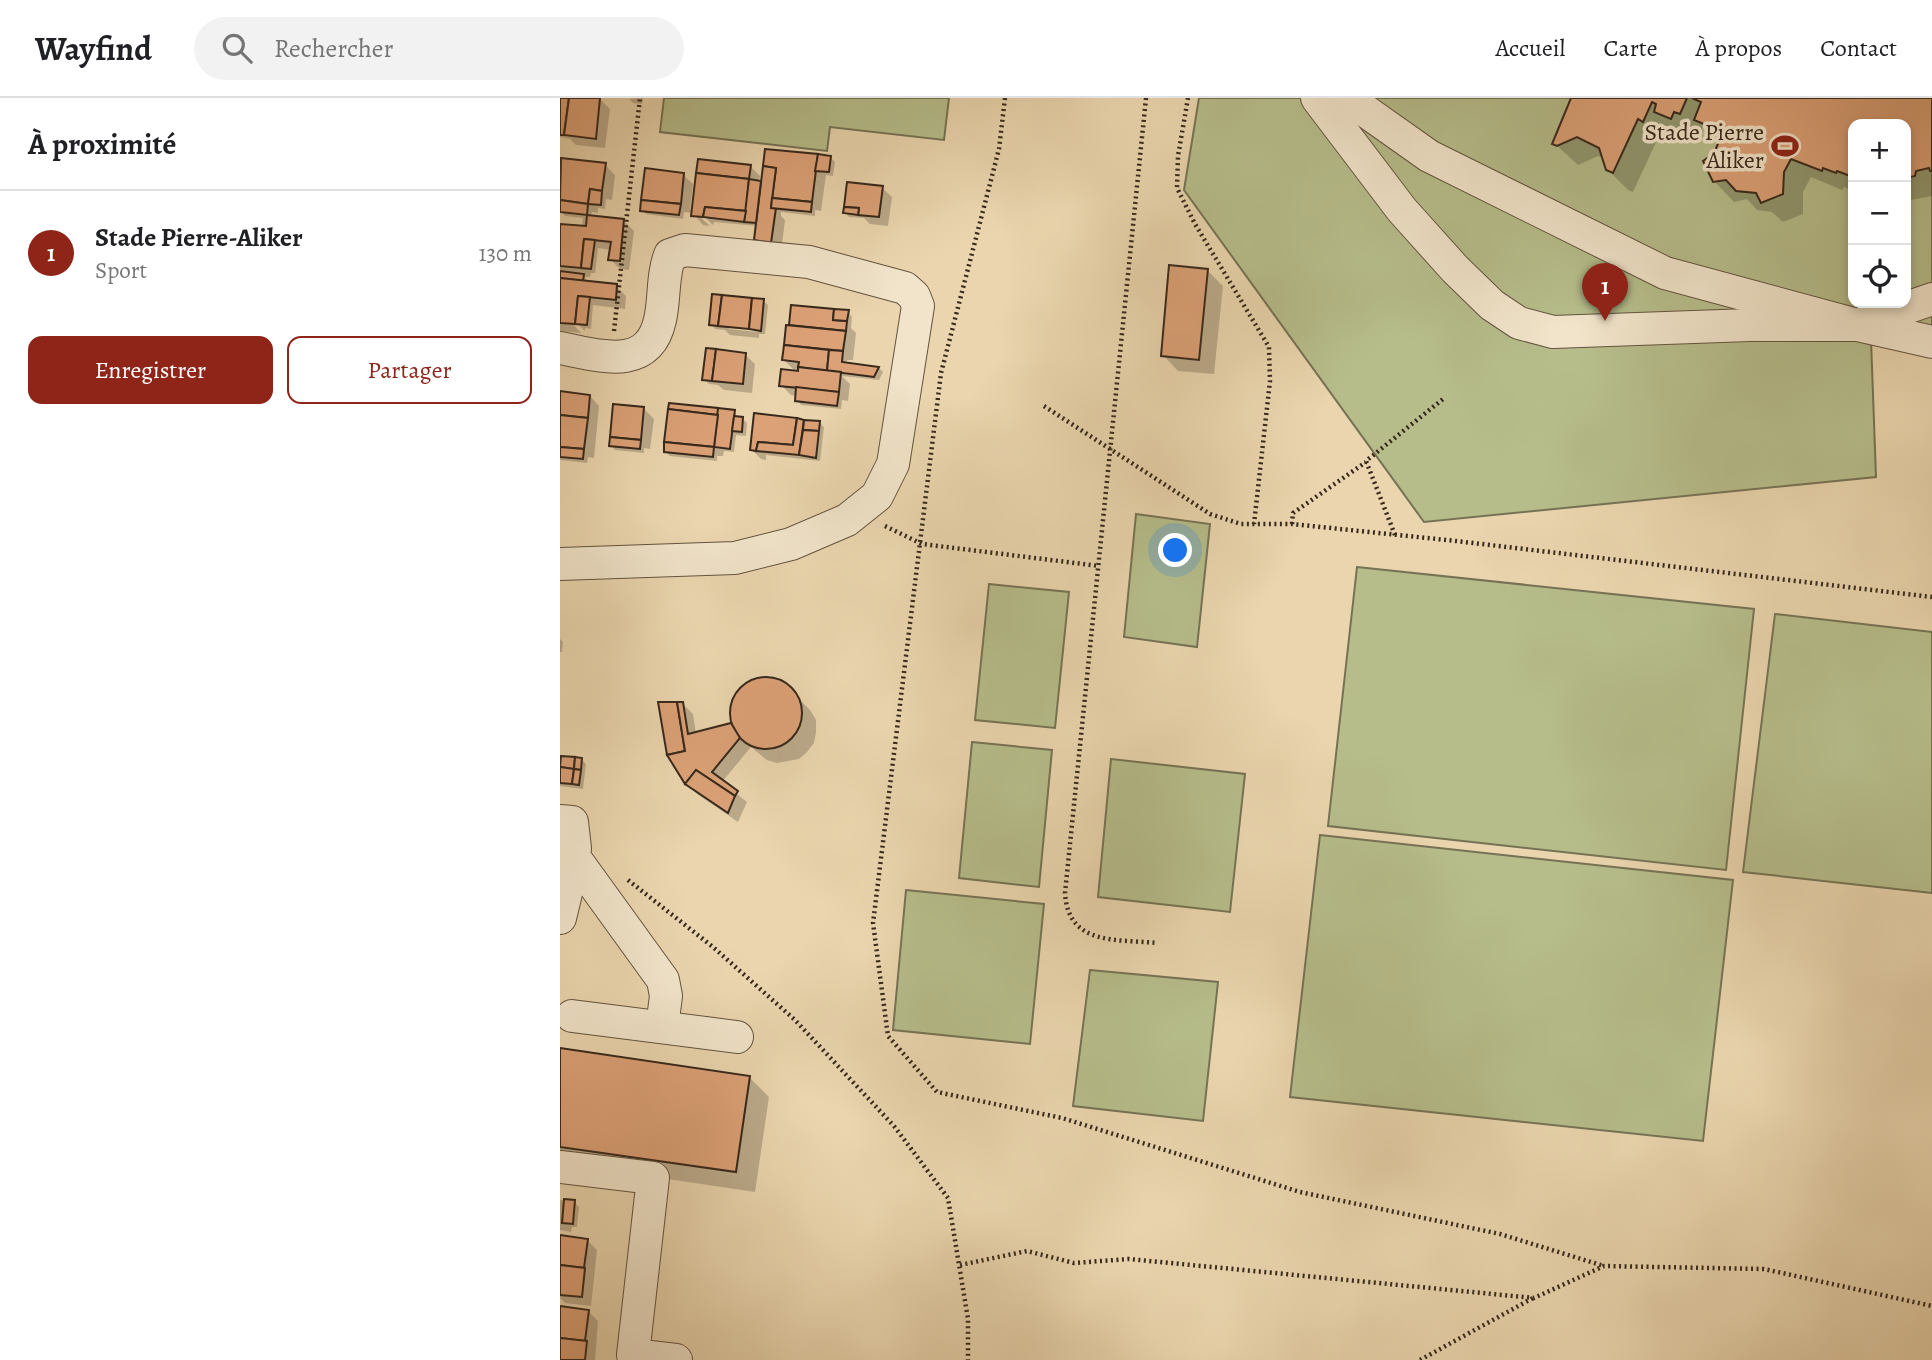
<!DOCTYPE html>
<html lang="fr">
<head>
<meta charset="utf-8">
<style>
	body { margin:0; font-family:Alegreya,serif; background:#f2f2f2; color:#202124 }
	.controls { position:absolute; right:21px; top:21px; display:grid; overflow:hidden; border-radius:14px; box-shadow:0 4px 10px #0003 }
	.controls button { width:63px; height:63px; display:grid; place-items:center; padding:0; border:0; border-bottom:2px solid #e0e0e0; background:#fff; color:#202124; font:35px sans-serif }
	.you { position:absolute; left:616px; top:453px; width:24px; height:24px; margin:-18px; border:5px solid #fff; border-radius:50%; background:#1a73e8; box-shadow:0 0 0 10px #1a73e833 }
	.badge { display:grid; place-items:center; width:46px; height:46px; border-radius:50%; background:#8f2418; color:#fff; font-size:23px; font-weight:700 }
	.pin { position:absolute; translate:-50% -58px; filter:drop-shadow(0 2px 4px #0008) }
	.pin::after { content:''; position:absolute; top:37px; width:24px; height:21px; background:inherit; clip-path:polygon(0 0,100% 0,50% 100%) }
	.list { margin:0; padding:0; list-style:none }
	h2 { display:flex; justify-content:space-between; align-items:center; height:91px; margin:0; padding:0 28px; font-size:30px }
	h2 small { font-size:23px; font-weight:400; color:#757577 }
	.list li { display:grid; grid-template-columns:46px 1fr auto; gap:21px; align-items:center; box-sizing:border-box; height:126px; padding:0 28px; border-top:2px solid #e0e0e0 }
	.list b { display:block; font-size:26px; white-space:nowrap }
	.list p { margin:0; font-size:23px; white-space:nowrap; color:#757577 }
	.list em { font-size:23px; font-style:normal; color:#757577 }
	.actions { display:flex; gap:14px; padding:21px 28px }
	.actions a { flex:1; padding:16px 0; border:2px solid #8f2418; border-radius:14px; text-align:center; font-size:24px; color:#8f2418 }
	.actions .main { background:#8f2418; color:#fff }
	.icon { flex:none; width:38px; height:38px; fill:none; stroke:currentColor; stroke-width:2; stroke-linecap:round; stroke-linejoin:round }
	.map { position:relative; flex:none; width:1372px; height:1262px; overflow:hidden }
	header { display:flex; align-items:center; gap:42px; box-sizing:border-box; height:98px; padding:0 35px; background:#fff; border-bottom:2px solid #e0e0e0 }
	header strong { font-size:33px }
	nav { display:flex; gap:38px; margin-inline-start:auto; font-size:24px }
	.search { width:490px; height:63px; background:#f2f2f2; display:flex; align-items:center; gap:18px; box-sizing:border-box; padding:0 24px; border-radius:38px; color:#757577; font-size:26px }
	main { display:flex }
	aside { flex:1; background:#fff }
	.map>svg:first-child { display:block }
	.green { fill:#b6bd8b; stroke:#767354; stroke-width:2; fill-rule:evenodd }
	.shadow { fill:#0003; fill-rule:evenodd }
	.building { fill:#dca177; stroke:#37291c; stroke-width:2 }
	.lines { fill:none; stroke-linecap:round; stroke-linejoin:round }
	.minor-casing { stroke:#645440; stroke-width:34 }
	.path { stroke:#37291c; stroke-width:4.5; stroke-dasharray:2 3.5; stroke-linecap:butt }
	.minor { stroke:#f1e4ca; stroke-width:32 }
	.labels { text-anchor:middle; stroke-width:7; stroke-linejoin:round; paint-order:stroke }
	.poi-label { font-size:24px; fill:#37291c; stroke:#f1e4ca; text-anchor:end }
</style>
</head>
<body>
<header>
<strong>Wayfind</strong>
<div class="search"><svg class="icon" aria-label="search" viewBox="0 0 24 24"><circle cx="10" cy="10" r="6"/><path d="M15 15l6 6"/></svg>Rechercher</div>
<nav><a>Accueil</a><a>Carte</a><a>À propos</a><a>Contact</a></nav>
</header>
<main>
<aside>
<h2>À proximité<small></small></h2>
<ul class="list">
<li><span class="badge">1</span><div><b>Stade Pierre-Aliker</b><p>Sport</p></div><em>130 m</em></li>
</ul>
<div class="actions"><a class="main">Enregistrer</a><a>Partager</a></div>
</aside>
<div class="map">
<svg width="1372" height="1262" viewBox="0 0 1372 1262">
	<rect width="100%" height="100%" fill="#ead5ae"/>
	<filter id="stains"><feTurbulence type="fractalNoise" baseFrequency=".00286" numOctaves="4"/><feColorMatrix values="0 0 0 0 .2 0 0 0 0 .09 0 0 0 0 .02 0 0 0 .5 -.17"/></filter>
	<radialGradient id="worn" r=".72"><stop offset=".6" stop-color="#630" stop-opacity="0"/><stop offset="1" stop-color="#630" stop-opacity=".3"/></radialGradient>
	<!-- green -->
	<g class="green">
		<path d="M104 0H389L384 42 270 29 267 53 100 34Z"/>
		<path d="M639 0H1372V257L1311 241 1316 379 864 424 624 92ZM1293 26H1346V205H1293Z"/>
		<path d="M576 416 650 426 637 549 564 539Z"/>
		<path d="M797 469 1194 511 1166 772 768 728Z"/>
		<path d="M429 486 509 494 495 630 415 622Z"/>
		<path d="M1215 516 1372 534V795L1183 774Z"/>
		<path d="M412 644 492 652 479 789 399 780Z"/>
		<path d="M551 661 685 676 670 814 538 799Z"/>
		<path d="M760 737 1173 782 1143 1043 730 999Z"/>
		<path d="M346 792 484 806 470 946 333 932Z"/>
		<path d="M530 872 658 884 643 1023 513 1008Z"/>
	</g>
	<!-- shadow -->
	<g class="shadow">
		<path d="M1 0 40 1 50 11 45 50 16 47 10 41 0 39Z"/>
		<path d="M83 0 82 6 73 5 69 1Z"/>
		<path d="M1013 0H1372V98L1346 103V26H1293V93L1284 89 1282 92 1251 79 1243 94V116L1223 124 1212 114 1197 112 1187 101 1174 104 1154 83 1156 56 1161 44 1143 29 1141 35 1134 32 1131 39 1116 33 1110 27 1103 43 1098 40 1073 94 1068 92 1047 71 1044 61 1038 58 1018 67 994 45Z"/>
		<path d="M270 59 275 64 273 78 266 77 261 113 255 112V118L221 114V118L225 122 221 154 206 152 196 142 198 128 154 124 153 127 144 118H139L150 128 143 127 133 115 124 114 123 121 86 116 82 112 123 77 133 86 130 112 134 113 190 68 200 78 199 83 203 87Z"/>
		<path d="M0 62 45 67 55 77 52 102 46 101 45 111 38 110V115L32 114 31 119 64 123 74 133 69 172 60 171 50 161 51 152 38 150 35 175H31L30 179H25L27 185 56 188 66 198 65 211 33 207 31 231 25 230V233L16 224H11L21 235 0 233V127L22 129 23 120 5 118 1 113Z"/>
		<path d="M322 90 332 99 328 128 310 126 304 120 289 119 285 114Z"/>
		<path d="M648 173 663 188 654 276 618 273 603 257Z"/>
		<path d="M203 203 208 207 205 236H199V240L170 237 165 232 155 231 151 226ZM169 227 198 230V234L169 231Z"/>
		<path d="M233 209 288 214 292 219 291 230 296 235 293 262H287L286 266 319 270 323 274 319 282 282 278 290 286 288 303 282 302 281 311 241 307 237 302V298L231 297 221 287 237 275 224 262Z"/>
		<path d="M185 257 195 266 192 295 164 292 158 287 149 286 144 281Z"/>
		<path d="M0 295 30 298 39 308 34 360 28 359 27 365 0 362Z"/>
		<path d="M84 311 94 321 90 351 84 350V355L55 352 51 347Z"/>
		<path d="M174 314 178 321H183L187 325 186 338 176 337 174 354 164 353 163 358H157V363L110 358 105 353Z"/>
		<path d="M195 317 260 325 264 329 260 363 206 357V362L201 361 191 351Z"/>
		<path d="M0 541 3 544 2 554H0Z"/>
		<path d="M214 581 223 585 250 612 256 622V634L254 645 247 654 239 661 217 665 207 662 191 649 162 684 187 704 178 724 137 696 127 685 123 606 133 616 136 636 175 632 171 616 176 599 184 589 195 582Z"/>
		<path d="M0 659 21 661 26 666 23 691 0 688Z"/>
		<path d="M0 955 189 979 209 999 195 1094 7 1066 0 1060Z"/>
		<path d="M0 1102 14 1104 19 1109 17 1129H12L11 1134 0 1132Z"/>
		<path d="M0 1138 27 1142 37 1152 31 1208 5 1205 0 1200Z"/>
		<path d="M0 1210 28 1213 38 1223 35 1262H0Z"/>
	</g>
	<!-- building -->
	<g class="building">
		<path d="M0 0H9L4 37H0Z"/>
		<path d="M9 0H40L36 41 4 37Z"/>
		<path d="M1011 0H1127L1120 16 1114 14 1111 21 1094 14 1096 6 1092 4 1083 24 1078 21 1053 75 1046 72 1039 50 1017 39 997 48 992 46Z"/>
		<path d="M1132 0H1372V73H1370L1369 70 1356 73 1355 78 1346 80V26H1293V79L1277 73 1276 75 1263 70 1262 73 1231 61 1224 74 1223 96 1201 105 1196 95 1176 93 1166 82 1153 84 1143 63 1154 55 1163 34 1134 22 1141 4Z"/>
		<path d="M205 51 258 56 252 104 212 100 216 70 203 68Z"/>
		<path d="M258 56 271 58 269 74 255 73Z"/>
		<path d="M1 60 46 65 42 93 30 91 28 106 0 102Z"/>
		<path d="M138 61 191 67 189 81 136 75Z"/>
		<path d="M203 68 216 70 211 110H216L211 145 194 142Z"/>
		<path d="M85 70 124 75 121 106 81 102Z"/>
		<path d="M136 75 189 81 186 113 145 109 143 119 131 118Z"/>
		<path d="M189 81 201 83 196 125 184 124Z"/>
		<path d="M287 84 323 88 319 119 298 117 299 110 284 109Z"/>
		<path d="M30 91 42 93 41 107 28 106Z"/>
		<path d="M212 100 252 104 251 114 211 110Z"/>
		<path d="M0 102 28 106 27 117 0 114Z"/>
		<path d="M81 102 121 106 119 117 80 113Z"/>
		<path d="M145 109 186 113 184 124 143 119Z"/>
		<path d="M284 109 299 110 298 117 283 115Z"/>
		<path d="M27 117 64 121 60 163 48 162 51 144 24 141 21 170 0 168V126L26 128Z"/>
		<path d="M24 141 35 142 31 171 21 170Z"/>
		<path d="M609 167 648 171 639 262 601 258Z"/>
		<path d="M0 173 24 176 23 183 0 180Z"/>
		<path d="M0 180 57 186 56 202 18 198 15 226 0 225Z"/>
		<path d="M152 196 162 197 158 228 149 227Z"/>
		<path d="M162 197 192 200 189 231 158 228Z"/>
		<path d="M18 198 30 199 27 227 15 226Z"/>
		<path d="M192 200 204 201 201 233 189 231Z"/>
		<path d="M231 207 274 211 273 222 287 223 286 233 229 227Z"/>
		<path d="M274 211 289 212 287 223 273 222Z"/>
		<path d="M226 227 286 233 283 253 224 247Z"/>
		<path d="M224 247 269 252 267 273 238 269 239 264 222 262Z"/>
		<path d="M146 250 156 251 152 283 142 282Z"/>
		<path d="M156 251 186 255 183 286 152 283Z"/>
		<path d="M269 252 283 253 282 264 319 269 314 279 267 273Z"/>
		<path d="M238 269 281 274 279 294 219 288 221 271 238 273Z"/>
		<path d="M236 289 279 294 277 308 235 303Z"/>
		<path d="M0 293 30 297 28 320 0 317Z"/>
		<path d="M109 305 158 310V317L108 311Z"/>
		<path d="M53 306 84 309 81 342 50 339Z"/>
		<path d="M158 310 175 312 170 351 154 349Z"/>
		<path d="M108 311 158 317 154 349 104 344Z"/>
		<path d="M194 315 237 320 233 347 198 344 196 353 190 352Z"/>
		<path d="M0 317 28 320 24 351 0 349Z"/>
		<path d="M174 318 183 319 182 334 172 333Z"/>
		<path d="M237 320 244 322 239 357 196 353 198 344 233 347Z"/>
		<path d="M244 322 260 323 259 333 243 332Z"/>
		<path d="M243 332 259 333 256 360 239 357Z"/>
		<path d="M50 339 81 342 80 351 49 348Z"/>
		<path d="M104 344 154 349 153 359 104 354Z"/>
		<path d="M0 349 24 351 23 361 0 359Z"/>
		<circle cx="206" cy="615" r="36"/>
		<path d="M98 604H117L125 653 107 657Z"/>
		<path d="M117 604H123L128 636 171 625 180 640 152 674 178 693 175 698 136 672 125 686 107 657 125 653Z"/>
		<path d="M1 658 15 659 14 671 0 669Z"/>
		<path d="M15 659 22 660 21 672 14 671Z"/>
		<path d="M0 669 14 671 12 686 0 685Z"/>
		<path d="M14 671 21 672 19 687 12 686Z"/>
		<path d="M136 672 175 698 168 715 125 686Z"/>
		<path d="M0 950 190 978 176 1074 0 1049Z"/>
		<path d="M4 1101 15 1102 13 1126 2 1125Z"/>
		<path d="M0 1137 28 1141 24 1170 0 1167Z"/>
		<path d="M0 1167 25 1170 22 1199 0 1197Z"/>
		<path d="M0 1208 29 1212 25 1243 0 1240Z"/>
		<path d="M0 1240 27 1243 25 1262H0Z"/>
	</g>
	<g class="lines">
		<defs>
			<g id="minor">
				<path d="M757 0 842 112 895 171 932 207 959 225 993 234 1190 227H1297L1372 201"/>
				<path d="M787 0 869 58 1105 175 1297 227 1372 244"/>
				<path d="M0 250C38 257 88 275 100 222 105 200 102 178 110 157L125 152 249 164 345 190 354 198 358 208 333 366 317 398 287 422 231 446 175 460 0 466"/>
				<path d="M0 723 12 724 15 750 13 766 0 820"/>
				<path d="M14 759 103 882 106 898 102 929"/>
				<path d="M12 918 177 939"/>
				<path d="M0 1069 93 1080 73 1257 116 1262"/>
			</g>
		</defs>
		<!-- minor casing -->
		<use href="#minor" class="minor-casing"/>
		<!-- path -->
		<g class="path">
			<path d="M445 0 439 51 381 275 313 825 328 938 377 994 502 1020 740 1094 940 1136 1044 1168"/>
			<path d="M586 0 505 795C508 848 557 841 597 845"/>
			<path d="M628 0 618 58 617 90 635 126 709 249 710 283 694 426"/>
			<path d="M54 233 80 0"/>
			<path d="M484 308 650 416 681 426H732L896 443 1372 499"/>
			<path d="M732 426 733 415 806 364"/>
			<path d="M325 428 362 446 539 468"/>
			<path d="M835 437 806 363 883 301"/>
			<path d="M68 782 153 849 235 922 334 1028 388 1100 408 1221V1262"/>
			<path d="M400 1167 467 1153 514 1165 569 1161 974 1200 1044 1168 1204 1171 1372 1208"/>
			<path d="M860 1262 973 1200"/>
		</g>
		<!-- minor -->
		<use href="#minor" class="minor"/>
	</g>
	<!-- icons -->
	<defs>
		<symbol id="stadium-bare" viewBox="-9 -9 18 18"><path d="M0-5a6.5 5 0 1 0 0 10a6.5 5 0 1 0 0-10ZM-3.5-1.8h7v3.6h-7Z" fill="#8f2418" stroke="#f1e4ca" stroke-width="2.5" paint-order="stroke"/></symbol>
	</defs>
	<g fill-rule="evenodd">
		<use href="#stadium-bare" x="1206" y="29" width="38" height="38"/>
	</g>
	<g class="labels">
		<!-- poi labels -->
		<g class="poi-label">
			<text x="1204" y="42">Stade Pierre<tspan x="1204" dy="28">Aliker</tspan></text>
		</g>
	</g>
	<rect width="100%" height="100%" filter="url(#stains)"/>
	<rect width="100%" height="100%" fill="url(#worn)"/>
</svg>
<div class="controls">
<button>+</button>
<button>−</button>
<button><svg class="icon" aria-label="locate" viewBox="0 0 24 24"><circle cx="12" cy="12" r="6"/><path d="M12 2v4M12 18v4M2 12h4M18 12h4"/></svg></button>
</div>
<div class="you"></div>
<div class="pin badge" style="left:1045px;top:223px">1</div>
</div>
</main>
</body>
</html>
